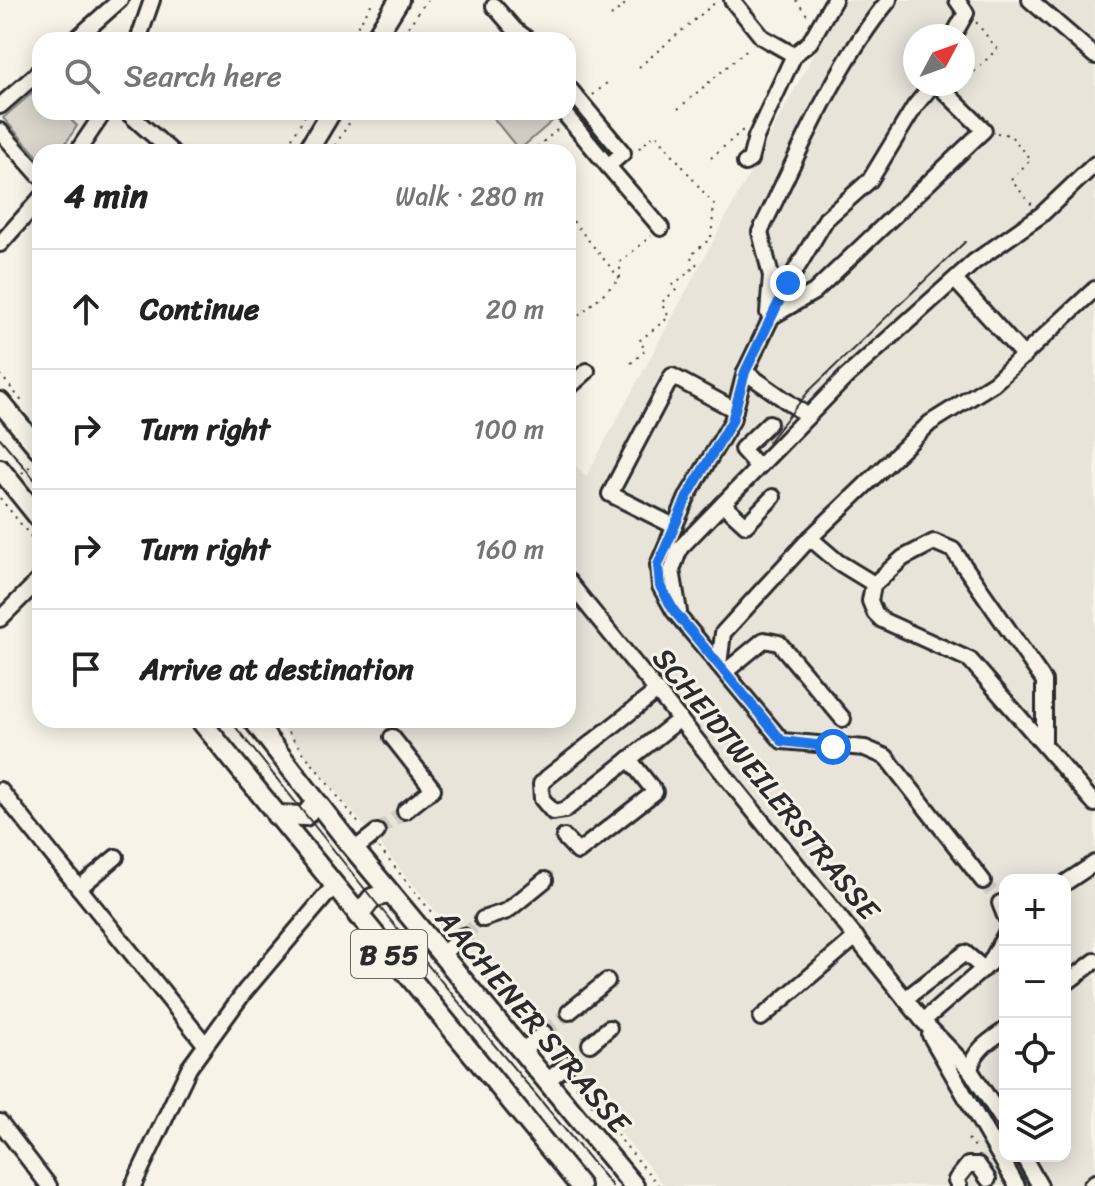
<!DOCTYPE html>
<html lang="en">
<head>
<meta charset="utf-8">
<style>
	body { margin:0; font-family:Sriracha,sans-serif; background:#f6f6f6; color:#222 }
	.controls { position:absolute; right:24px; bottom:24px; display:grid; overflow:hidden; border-radius:16px; box-shadow:0 4px 20px #0003 }
	.controls button { width:72px; height:72px; display:grid; place-items:center; padding:0; border:0; border-bottom:2px solid #e0e0e0; background:#fff; color:#222; font:40px sans-serif }
	.compass { position:absolute; left:903px; top:24px; width:72px; height:72px; border-radius:50%; background:#fff; box-shadow:0 4px 20px #0003; rotate:49deg }
	.stop { position:absolute; width:24px; height:24px; margin:-18px; border:6px solid #1a73e8; border-radius:50%; background:#fff }
	.stop.end { background:#1a73e8; border-color:#fff; box-shadow:0 2px 8px #0008 }
	.list { margin:0; padding:0; list-style:none }
	h2 { display:flex; justify-content:space-between; align-items:center; height:104px; margin:0; padding:0 32px; font-size:34px }
	h2 small { font-size:26px; font-weight:400; color:#767676 }
	.list li { display:grid; grid-template-columns:52px 1fr auto; gap:24px; align-items:center; box-sizing:border-box; height:120px; padding:0 32px; border-top:2px solid #e0e0e0 }
	.list b { display:block; font-size:30px; white-space:nowrap }
	.list em { font-size:26px; font-style:normal; color:#767676 }
	.icon { flex:none; width:44px; height:44px; fill:none; stroke:currentColor; stroke-width:2; stroke-linecap:round; stroke-linejoin:round }
	.map { position:relative; flex:none; width:1095px; height:1186px; overflow:hidden }
	.search { position:absolute; background:#fff; box-shadow:0 4px 20px #0003; left:32px; top:32px; width:544px; height:88px; display:flex; align-items:center; gap:20px; box-sizing:border-box; padding:0 28px; border-radius:24px; color:#767676; font-size:30px }
	.panel { position:absolute; background:#fff; box-shadow:0 4px 20px #0003; left:32px; top:144px; width:544px; height:584px; border-radius:24px }
	.map>svg:first-child { display:block }
	.built { fill:#e8e4da; fill-rule:evenodd }
	.green { fill:#dad6cc; stroke:#82807c; stroke-width:2 }
	.lines { fill:none; stroke-linecap:round; stroke-linejoin:round }
	.minor-tunnel { stroke:#cecbc2; stroke-width:14; stroke-dasharray:14 7; stroke-linecap:butt }
	.minor-casing { stroke:#2b2b2b; stroke-width:20 }
	.major-casing { stroke:#2b2b2b; stroke-width:24 }
	.path { stroke:#2b2b2b; stroke-width:2; stroke-dasharray:2 6; stroke-linecap:butt }
	.minor { stroke:#f7f3e8; stroke-width:14 }
	.major { stroke:#f7f3e8; stroke-width:18 }
	.tram { stroke:#2b2b2b; stroke-width:2 }
	.route { stroke:#1a73e8; stroke-width:10 }
	.labels { text-anchor:middle; stroke-width:6; stroke-linejoin:round; paint-order:stroke }
	.shield { fill:#f7f3e8; stroke:#686764; stroke-width:2 }
	.shield-label { font-size:28px; font-weight:bold; fill:#2b2b2b }
	.street-label { font-size:30px; fill:#2b2b2b; stroke:#f7f3e8 }
</style>
</head>
<body>
<div class="map">
<svg width="1095" height="1186" viewBox="0 0 1095 1186">
	<rect width="100%" height="100%" fill="#f7f3e8"/>
	<filter id="ink" filterUnits="userSpaceOnUse"><feTurbulence type="fractalNoise" baseFrequency=".0125" numOctaves="2"/><feDisplacementMap in="SourceGraphic" scale="16" xChannelSelector="R" yChannelSelector="G"/><feConvolveMatrix kernelMatrix="1 2 1 2 8 2 1 2 1" color-interpolation-filters="sRGB"/></filter>
	<g filter="url(#ink)">
		<!-- built -->
		<path class="built" d="M843 0H1095V1186H665L276 720H568V457L586 477ZM915 36H963V84H915ZM1005 880H1065V1156H1005Z"/>
		<!-- green -->
		<g class="green">
			<path d="M39 87 40 112H63L77 126 60 152H40V159L3 118Z"/>
			<path d="M493 112H551L556 118 519 150 490 114Z"/>
		</g>
		<g class="lines">
			<!-- minor-tunnel -->
			<g class="minor-tunnel">
				<path d="M377 832 405 811"/>
				<path d="M983 881 1000 903"/>
				<path d="M463 936 483 919"/>
				<path d="M544 1033 569 1012"/>
				<path d="M569 1063 590 1044"/>
			</g>
			<defs>
				<g id="minor">
					<path d="M732 0 762 37 794 55"/>
					<path d="M1030 0 1095 56"/>
					<path d="M494 6 515 30 529 40"/>
					<path d="M953 36 966 13 957 0"/>
					<path d="M75 40 120 0"/>
					<path d="M138 40 152 0"/>
					<path d="M933 84 915 106 870 180 826 219 788 283 745 372 732 421 688 495 658 565 660 586 674 611 782 741 865 748 886 757 983 881"/>
					<path d="M568 87 623 153 608 166 661 228"/>
					<path d="M0 106 40 71"/>
					<path d="M127 112 172 152"/>
					<path d="M563 112 608 166"/>
					<path d="M0 131 40 176"/>
					<path d="M77 152 104 112"/>
					<path d="M745 163 750 160 756 137 794 55 810 42 834 0"/>
					<path d="M0 244 40 199"/>
					<path d="M955 280 1024 356"/>
					<path d="M768 313 771 276 760 232C797 157 835 65 889 0"/>
					<path d="M771 317 814 292 984 130 937 84"/>
					<path d="M745 372 808 416"/>
					<path d="M568 388 587 371"/>
					<path d="M758 467 742 449 769 423"/>
					<path d="M723 504 746 525 773 497"/>
					<path d="M674 526 610 494 672 376 735 410"/>
					<path d="M810 538 838 562 874 584"/>
					<path d="M568 581 923 1021 970 1070 1005 1124"/>
					<path d="M679 612 672 570 680 548 845 378 974 262 1041 215 1095 164"/>
					<path d="M0 619 40 579"/>
					<path d="M719 665 723 633 810 538 930 423 994 383 1095 289"/>
					<path d="M725 672 764 640 779 643 843 719"/>
					<path d="M657 691 548 777 541 784 542 799 553 812 565 810 680 719"/>
					<path d="M392 737 433 789 405 811"/>
					<path d="M1044 741V681L953 550 934 542 903 558 873 585 870 601 875 613 882 620 970 660 1095 804"/>
					<path d="M0 790 205 1044"/>
					<path d="M564 837 578 852 655 792 629 759"/>
					<path d="M354 850 377 832"/>
					<path d="M1065 883 1095 863"/>
					<path d="M79 888 116 857"/>
					<path d="M1000 903 1005 916"/>
					<path d="M483 919 507 911 545 880"/>
					<path d="M442 954 463 936"/>
					<path d="M1065 984 1095 961"/>
					<path d="M905 999 965 953 984 969"/>
					<path d="M569 1012 607 981"/>
					<path d="M761 1018 856 937"/>
					<path d="M923 1021 990 963 1005 935"/>
					<path d="M930 1035 1017 1186"/>
					<path d="M590 1044 609 1028"/>
					<path d="M522 1051 544 1033"/>
					<path d="M970 1070C974 1050 989 1041 1005 1030"/>
					<path d="M547 1081 569 1063"/>
					<path d="M0 1122 49 1186"/>
					<path d="M1023 1156 1040 1186"/>
					<path d="M133 1186 189 1068 245 991 333 887"/>
					<path d="M959 1186 956 1180 968 1165H978L988 1179"/>
					<path d="M1091 1186 1095 1182"/>
				</g>
				<g id="major">
					<path d="M374 40 399 0"/>
					<path d="M307 152 331 112"/>
					<path d="M0 402 40 450"/>
					<path d="M0 469 40 519"/>
					<path d="M200 720 580 1186"/>
					<path d="M253 720 348 842 634 1186"/>
					<path d="M276 815 305 816 316 802"/>
					<path d="M358 916 372 898 390 893"/>
				</g>
			</defs>
			<!-- minor casing -->
			<use href="#minor" class="minor-casing"/>
			<!-- major casing -->
			<use href="#major" class="major-casing"/>
			<!-- path -->
			<g class="path">
				<path d="M796 0 807 15"/>
				<path d="M611 16 630 0"/>
				<path d="M349 40 374 0"/>
				<path d="M399 40 427 0"/>
				<path d="M565 40 568 37"/>
				<path d="M639 67 717 1"/>
				<path d="M963 83 997 49 976 22"/>
				<path d="M593 95 608 82"/>
				<path d="M678 109 750 47"/>
				<path d="M997 133 1010 135 1031 159 1011 180 1032 205"/>
				<path d="M284 152 307 112"/>
				<path d="M331 152 356 112"/>
				<path d="M531 152 557 130"/>
				<path d="M711 158 743 130"/>
				<path d="M568 215 620 279"/>
				<path d="M568 311 575 319 620 279V262L651 236"/>
				<path d="M631 363 646 350 639 341 669 317 661 303 676 290 672 286 697 265 690 256 711 238 714 205 656 134 638 149"/>
				<path d="M0 374 24 404"/>
				<path d="M22 473 33 464"/>
				<path d="M0 498 40 548"/>
				<path d="M278 720 360 825"/>
				<path d="M379 848 446 930"/>
				<path d="M466 953 528 1028"/>
				<path d="M545 1048 554 1059"/>
				<path d="M571 1079 659 1186"/>
				<path d="M968 1139 978 1150"/>
			</g>
			<!-- minor -->
			<use href="#minor" class="minor"/>
			<!-- major -->
			<use href="#major" class="major"/>
			<!-- tram -->
			<g class="tram">
				<path d="M0 438 40 486"/>
				<path d="M768 442 808 392 965 242"/>
				<path d="M230 720 372 898 612 1186"/>
			</g>
		</g>
	</g>
	<g class="lines" filter="url(#ink)">
		<!-- route -->
		<path class="route" d="M788 283 745 372 732 421 688 495 658 565 660 586 674 611 782 741 833 747"/>
	</g>
	<g class="labels">
		<!-- shield labels -->
		<rect class="shield" x="351" y="930" width="76" height="48" rx="6"/>
		<g class="shield-label">
			<text x="389" y="964">B 55</text>
		</g>
		<!-- street labels -->
		<g class="street-label">
			<text transform="translate(766 784) rotate(51)" y="10">SCHEIDTWEILERSTRASSE</text>
			<text transform="translate(533 1021) rotate(50)" y="10">AACHENER STRASSE</text>
		</g>
	</g>
</svg>
<div class="controls">
<button>+</button>
<button>−</button>
<button><svg class="icon" aria-label="locate" viewBox="0 0 24 24"><circle cx="12" cy="12" r="6"/><path d="M12 2v4M12 18v4M2 12h4M18 12h4"/></svg></button>
<button><svg class="icon" aria-label="layers" viewBox="0 0 24 24"><path d="M12 4l9 5-9 5-9-5zM3 14l9 5 9-5"/></svg></button>
</div>
<svg class="compass" viewBox="-18 -18 36 36"><path d="M0-13l5 13h-10z" fill="#e53935"/><path d="M0 13l5-13h-10z" fill="#767676"/></svg>
<div class="stop" style="left:833px;top:747px"></div>
<div class="stop end" style="left:788px;top:283px"></div>
<div class="search"><svg class="icon" aria-label="search" viewBox="0 0 24 24"><circle cx="10" cy="10" r="6"/><path d="M15 15l6 6"/></svg>Search here</div>
<section class="panel">
<h2>4 min<small>Walk · 280 m</small></h2>
<ul class="list">
<li><svg class="icon" aria-label="ahead" viewBox="0 0 24 24"><path d="M12 20V5M6 11l6-6 6 6"/></svg><div><b>Continue</b></div><em>20 m</em></li>
<li><svg class="icon" aria-label="right" viewBox="0 0 24 24"><path d="M7 20v-9h11M14 6l5 5-5 5"/></svg><div><b>Turn right</b></div><em>100 m</em></li>
<li><svg class="icon" aria-label="right" viewBox="0 0 24 24"><path d="M7 20v-9h11M14 6l5 5-5 5"/></svg><div><b>Turn right</b></div><em>160 m</em></li>
<li><svg class="icon" aria-label="arrive" viewBox="0 0 24 24"><path d="M6 21V4h12l-3 4 3 4H6"/></svg><div><b>Arrive at destination</b></div></li>
</ul>
</section>
</div>
</body>
</html>
